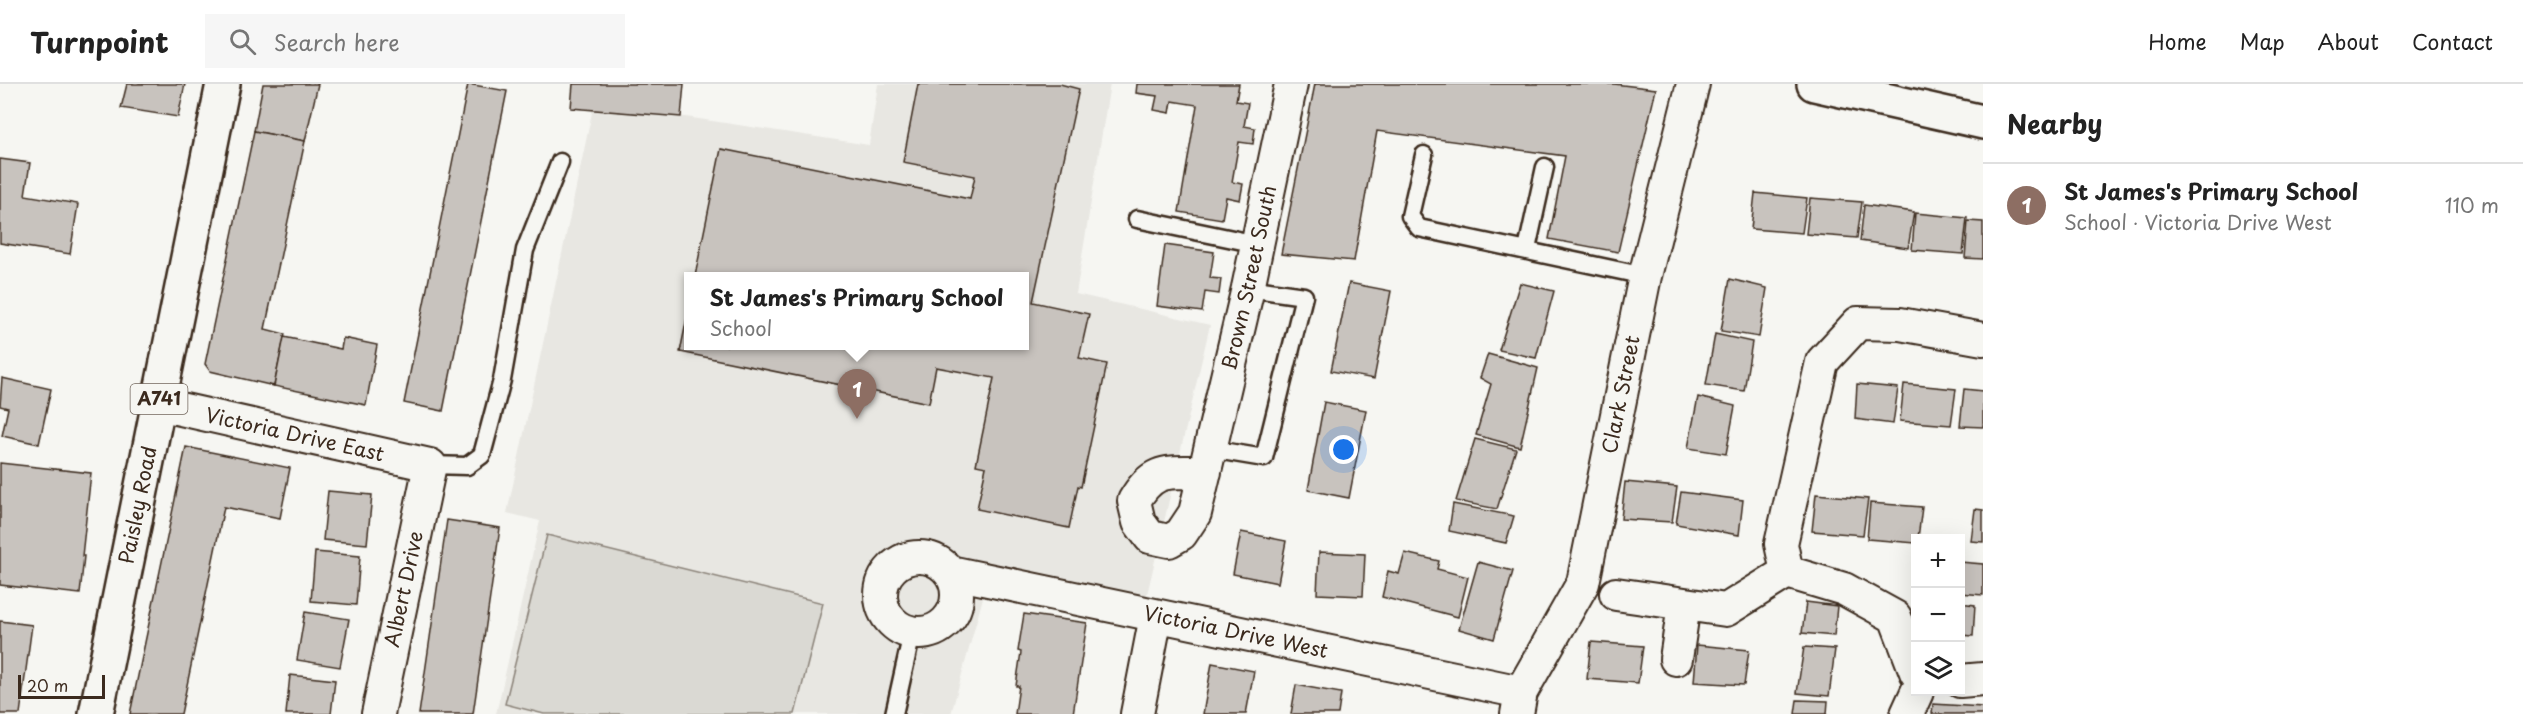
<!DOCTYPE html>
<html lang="en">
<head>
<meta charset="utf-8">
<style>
	body { margin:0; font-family:"Playpen Sans",sans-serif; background:#f6f6f6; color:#222 }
	.controls { position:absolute; right:18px; bottom:18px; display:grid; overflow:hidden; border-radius:0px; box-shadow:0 6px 24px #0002 }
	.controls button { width:54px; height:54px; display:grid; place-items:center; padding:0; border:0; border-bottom:2px solid #e0e0e0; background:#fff; color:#222; font:30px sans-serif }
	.scale { position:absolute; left:18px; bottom:15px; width:87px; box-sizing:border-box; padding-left:6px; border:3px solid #3b2a1e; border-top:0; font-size:16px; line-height:21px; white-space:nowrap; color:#3b2a1e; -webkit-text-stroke:4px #f6f6f2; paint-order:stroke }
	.you { position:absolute; left:1344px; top:366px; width:21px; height:21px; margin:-15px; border:4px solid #fff; border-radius:50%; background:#1a73e8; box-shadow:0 0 0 9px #1a73e833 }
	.badge { display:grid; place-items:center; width:39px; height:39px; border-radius:50%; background:#7c3aed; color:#fff; font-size:20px; font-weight:700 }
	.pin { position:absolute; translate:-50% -50px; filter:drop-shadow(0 2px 3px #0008) }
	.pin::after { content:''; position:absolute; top:32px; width:21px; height:18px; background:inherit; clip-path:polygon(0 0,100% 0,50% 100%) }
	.popup { position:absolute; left:684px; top:188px; width:345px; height:78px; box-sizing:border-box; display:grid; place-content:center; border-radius:0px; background:#fff; filter:drop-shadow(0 2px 4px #0005); font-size:20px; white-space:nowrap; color:#767676 }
	.popup b { font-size:22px; color:#222 }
	.popup::after { content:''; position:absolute; left:50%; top:100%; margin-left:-12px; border:12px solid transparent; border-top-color:#fff }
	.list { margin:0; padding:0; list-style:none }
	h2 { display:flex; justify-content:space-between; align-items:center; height:78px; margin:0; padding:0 24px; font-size:26px }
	h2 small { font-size:20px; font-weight:400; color:#767676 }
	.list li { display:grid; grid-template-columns:39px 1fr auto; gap:18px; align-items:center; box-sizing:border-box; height:84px; padding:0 24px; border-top:2px solid #e0e0e0 }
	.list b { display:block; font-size:22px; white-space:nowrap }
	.list p { margin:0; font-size:20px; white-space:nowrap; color:#767676 }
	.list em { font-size:20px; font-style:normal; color:#767676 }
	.icon { flex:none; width:33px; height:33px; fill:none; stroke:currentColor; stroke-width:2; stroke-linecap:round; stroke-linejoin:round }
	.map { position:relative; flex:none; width:1983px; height:630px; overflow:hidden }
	header { display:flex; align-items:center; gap:36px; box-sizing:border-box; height:84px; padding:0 30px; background:#fff; border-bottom:2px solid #e0e0e0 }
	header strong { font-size:28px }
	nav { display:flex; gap:33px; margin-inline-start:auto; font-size:21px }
	.search { width:420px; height:54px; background:#f6f6f6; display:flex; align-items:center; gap:15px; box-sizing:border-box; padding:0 21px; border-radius:0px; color:#767676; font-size:22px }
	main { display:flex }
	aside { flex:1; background:#fff }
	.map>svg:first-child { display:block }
	.built { fill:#e8e7e2; fill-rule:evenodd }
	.green { fill:#dad9d3; stroke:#8a8278; stroke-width:1.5 }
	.building { fill:#c8c3be; stroke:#3b2a1e; stroke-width:1.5 }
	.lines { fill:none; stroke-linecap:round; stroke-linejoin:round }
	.service-casing { stroke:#3b2a1e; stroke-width:21 }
	.minor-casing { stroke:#3b2a1e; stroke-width:36 }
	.tertiary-casing { stroke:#3b2a1e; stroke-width:38 }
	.primary-casing { stroke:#3b2a1e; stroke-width:38 }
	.service { stroke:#f6f6f2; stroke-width:16 }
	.minor { stroke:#f6f6f2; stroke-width:32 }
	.tertiary { stroke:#f6f6f2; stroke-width:33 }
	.primary { stroke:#f6f6f2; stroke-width:33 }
	.labels { text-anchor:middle; stroke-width:6; stroke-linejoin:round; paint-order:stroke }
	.shield { fill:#f6f6f2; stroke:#73675e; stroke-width:1.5 }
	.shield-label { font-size:18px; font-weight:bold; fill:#3b2a1e }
	.street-label { font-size:20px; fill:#3b2a1e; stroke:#f6f6f2 }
</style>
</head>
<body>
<header>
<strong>Turnpoint</strong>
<div class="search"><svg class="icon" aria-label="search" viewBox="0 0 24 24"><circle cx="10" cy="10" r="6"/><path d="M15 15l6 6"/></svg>Search here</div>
<nav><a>Home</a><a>Map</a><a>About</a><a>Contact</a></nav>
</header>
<main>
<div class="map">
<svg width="1983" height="630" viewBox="0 0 1983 630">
	<rect width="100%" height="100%" fill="#f6f6f2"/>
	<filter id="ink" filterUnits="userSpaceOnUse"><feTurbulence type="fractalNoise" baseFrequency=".0167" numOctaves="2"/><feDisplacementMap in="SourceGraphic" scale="12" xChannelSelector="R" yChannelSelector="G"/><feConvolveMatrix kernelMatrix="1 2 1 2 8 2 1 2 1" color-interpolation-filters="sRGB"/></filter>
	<g filter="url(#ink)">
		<!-- built -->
		<path class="built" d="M878 0H1110L1076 210 1210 241 1142 532 987 499 951 630H496L540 437 507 429 594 19 869 61ZM689 192H1025V262H689Z"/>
		<!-- green -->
		<path class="green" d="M547 451 823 519 795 630H544L505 620Z"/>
		<!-- building -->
		<g class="building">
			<path d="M127 0H185L178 33 121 24Z"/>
			<path d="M263 0H318L305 57 254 47Z"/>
			<path d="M468 0 507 7 443 327 404 319Z"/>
			<path d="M573 0H684L681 33 571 24Z"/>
			<path d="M918 0H1060L1079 5 1033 218 1089 230 1079 274 1107 280 1081 403 1078 402 1069 444 977 425 986 383 976 381 994 294 936 283 929 319 680 268 689 224V262H1025V192H695L721 65 970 115 975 92 903 78Z"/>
			<path d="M1137 0H1239L1236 17 1248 19 1244 42 1255 44 1253 60 1239 58 1232 98 1243 100 1240 116 1226 113 1222 135 1179 128 1197 21 1172 17 1170 29 1154 26 1157 12 1136 9Z"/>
			<path d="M1315 0H1614L1656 5 1618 168 1549 155 1565 72 1377 47 1354 177 1281 170Z"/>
			<path d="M254 47 305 57 265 245 285 250 274 302 210 287 205 280Z"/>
			<path d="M0 75 30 79 25 111 78 120 70 170 0 159Z"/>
			<path d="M1755 109 1807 114 1802 149 1751 145Z"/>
			<path d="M1810 114 1862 118 1857 154 1806 150Z"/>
			<path d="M1864 121 1914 128 1908 164 1860 157Z"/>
			<path d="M1915 129 1967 134 1963 170 1912 166Z"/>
			<path d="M1968 137 1983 138V175L1965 174Z"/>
			<path d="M1165 161 1214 168 1210 194 1221 195 1219 210 1205 208 1202 228 1157 222Z"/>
			<path d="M1730 195 1767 204 1759 253 1721 247Z"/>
			<path d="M1349 199 1391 207 1374 295 1331 287Z"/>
			<path d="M1520 199 1554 207 1536 274 1499 266Z"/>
			<path d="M1715 250 1752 258 1744 307 1706 301Z"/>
			<path d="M284 253 341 265 343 254 377 261 366 321 274 302Z"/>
			<path d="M1488 270 1538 284 1520 363 1476 351 1491 300 1480 294Z"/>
			<path d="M2 294 51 305 39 360 2 352 8 324 0 322Z"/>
			<path d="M1857 300 1898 304 1893 340 1855 335Z"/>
			<path d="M1904 300 1956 305 1951 341 1900 337Z"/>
			<path d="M1964 305 1983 307V343L1960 342Z"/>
			<path d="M1698 313 1735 322 1726 370 1688 364Z"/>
			<path d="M1324 318 1366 326 1349 414 1308 406Z"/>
			<path d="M1475 355 1516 365 1497 425 1456 417Z"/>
			<path d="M186 363 290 384 280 434 224 423 181 630H130Z"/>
			<path d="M0 379 91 389 82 472H84L80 510 0 501Z"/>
			<path d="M1625 398 1677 403 1672 438 1621 435Z"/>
			<path d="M328 407 372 411 367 460 323 456Z"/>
			<path d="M1681 408 1743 416 1739 451 1676 440Z"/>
			<path d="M1816 410 1868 415 1863 451 1812 447Z"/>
			<path d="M1870 419 1922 423 1918 454H1916V459L1867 455Z"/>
			<path d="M1453 420 1514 432 1506 459 1449 447Z"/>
			<path d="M1975 425 1983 426V458L1971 457Z"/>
			<path d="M447 436 500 444 473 630H419Z"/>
			<path d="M1241 448 1286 457 1278 499 1233 490Z"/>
			<path d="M315 468 360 472 356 521 311 517Z"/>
			<path d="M1319 468 1365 470 1363 512 1317 510Z"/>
			<path d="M1405 469 1439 477 1437 485 1468 493 1458 533 1382 513 1388 487 1399 490Z"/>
			<path d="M1478 478 1513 487 1494 555 1459 545Z"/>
			<path d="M1960 478 1983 480V511L1960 509Z"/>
			<path d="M1806 518 1837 522 1834 552 1802 549Z"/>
			<path d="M1960 519 1975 521 1973 552 1960 551Z"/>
			<path d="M305 528 349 535 340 583 297 576Z"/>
			<path d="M1024 530 1087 539 1073 630H1015L1019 602H1016L1021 568 1018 567Z"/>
			<path d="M0 537 32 541 20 630H0Z"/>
			<path d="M1591 558 1643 562 1638 599 1587 595Z"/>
			<path d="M1697 561 1749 566 1744 601 1694 598Z"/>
			<path d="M1804 563 1835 565 1829 612 1797 609Z"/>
			<path d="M1212 579 1254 587 1246 630H1203Z"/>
			<path d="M290 591 335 596 331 630H286Z"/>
			<path d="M1296 601 1341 609 1338 630H1291Z"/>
			<path d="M1797 616 1828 617 1827 630H1795Z"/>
			<path d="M1933 620 1983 623V630H1932Z"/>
		</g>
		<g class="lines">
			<defs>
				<g id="service">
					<path d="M1424 71 1410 132 1419 144 1645 192"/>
					<path d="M1137 135 1257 160"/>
					<path d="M1527 165 1545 83"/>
					<path d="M1210 365 1264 374 1304 212 1248 204"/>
					<path d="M430 381 467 382 482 371 502 296 525 166 560 78"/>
					<path d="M894 630 912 549"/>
				</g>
				<g id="minor">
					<path id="s1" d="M158 320 430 381 378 630"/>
					<path id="s2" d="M1205 388C1169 389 1154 382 1134 417L1139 438 1150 453 1169 457 1181 450 1195 429 1248 204 1291 0"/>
					<circle cx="919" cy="511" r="38"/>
					<path id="s3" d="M950 488 1521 608"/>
					<path d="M1616 510 1726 526 1787 488"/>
					<path d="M1676 575 1684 521"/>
					<path d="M1916 588 1895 533 1844 505 1787 488 1781 460 1822 278 1858 239 1900 240 1983 255"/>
					<path d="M1960 597 1983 595"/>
					<path d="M1137 630 1156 532"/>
					<path id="s4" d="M1517 630 1521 608 1583 499 1645 192 1693 0"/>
					<path d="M1907 630 1917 608"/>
				</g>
				<path id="tertiary" d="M1814 0 1983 38"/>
				<g id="primary">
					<path id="s5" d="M96 630 223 0"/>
				</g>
			</defs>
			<!-- service casing -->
			<use href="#service" class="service-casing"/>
			<!-- minor casing -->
			<use href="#minor" class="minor-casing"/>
			<!-- tertiary casing -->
			<use href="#tertiary" class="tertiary-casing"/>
			<!-- primary casing -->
			<use href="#primary" class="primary-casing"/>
			<!-- service -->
			<use href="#service" class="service"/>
			<!-- minor -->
			<use href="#minor" class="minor"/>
			<!-- tertiary -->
			<use href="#tertiary" class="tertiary"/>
			<!-- primary -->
			<use href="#primary" class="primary"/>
		</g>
	</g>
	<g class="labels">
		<!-- shield labels -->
		<rect class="shield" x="130.5" y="300" width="57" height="30" rx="4.5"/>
		<g class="shield-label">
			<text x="159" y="321">A741</text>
		</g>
		<!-- street labels -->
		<g class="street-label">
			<text dy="7" stroke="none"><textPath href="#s2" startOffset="423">Brown Street South</textPath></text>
			<text dy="7" stroke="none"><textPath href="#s4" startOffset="340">Clark Street</textPath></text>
			<text dy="7" stroke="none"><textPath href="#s1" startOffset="140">Victoria Drive East</textPath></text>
			<text dy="7" stroke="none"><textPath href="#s5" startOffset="213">Paisley Road</textPath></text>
			<text transform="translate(404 505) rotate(-78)" y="7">Albert Drive</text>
			<text dy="7" stroke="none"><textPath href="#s3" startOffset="292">Victoria Drive West</textPath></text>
		</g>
	</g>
</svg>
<div class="controls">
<button>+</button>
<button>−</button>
<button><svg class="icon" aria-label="layers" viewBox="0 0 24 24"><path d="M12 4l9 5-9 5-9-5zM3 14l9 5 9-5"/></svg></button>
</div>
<div class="scale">20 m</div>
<div class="you"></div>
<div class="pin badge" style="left:857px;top:335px;background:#8d6e63">1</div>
<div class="popup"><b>St James's Primary School</b>School</div>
</div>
<aside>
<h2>Nearby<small></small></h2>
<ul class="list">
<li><span class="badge" style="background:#8d6e63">1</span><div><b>St James's Primary School</b><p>School · Victoria Drive West</p></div><em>110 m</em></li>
</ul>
</aside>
</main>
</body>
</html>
